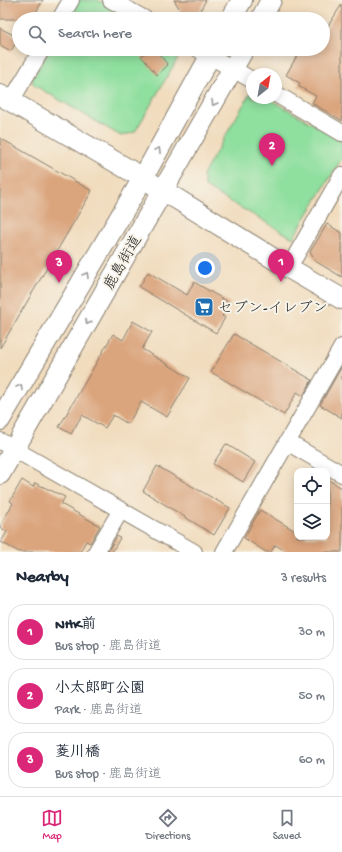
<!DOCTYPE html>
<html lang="en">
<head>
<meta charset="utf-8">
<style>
	body { margin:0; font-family:"Gochi Hand","Klee One",sans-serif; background:#f2f2f3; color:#1f2937 }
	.controls { position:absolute; right:12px; bottom:12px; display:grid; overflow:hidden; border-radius:8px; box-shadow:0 2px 10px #0003 }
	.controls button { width:36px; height:36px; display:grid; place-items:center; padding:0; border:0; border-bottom:1px solid #e0e1e3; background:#fff; color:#1f2937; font:20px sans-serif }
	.compass { position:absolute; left:246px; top:68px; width:36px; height:36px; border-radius:50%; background:#fff; box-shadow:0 2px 10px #0003; rotate:31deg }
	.you { position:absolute; left:205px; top:268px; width:14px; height:14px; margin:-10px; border:3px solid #fff; border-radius:50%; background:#1a73e8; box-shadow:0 0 0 6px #1a73e833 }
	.badge { display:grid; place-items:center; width:26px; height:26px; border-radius:50%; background:#db2777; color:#fff; font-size:13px; font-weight:700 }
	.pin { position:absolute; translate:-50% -33px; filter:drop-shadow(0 1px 2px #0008) }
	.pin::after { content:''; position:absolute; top:21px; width:14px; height:12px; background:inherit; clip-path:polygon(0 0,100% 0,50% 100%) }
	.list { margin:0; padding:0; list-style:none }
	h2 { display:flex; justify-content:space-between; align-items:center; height:52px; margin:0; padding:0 16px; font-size:17px }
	h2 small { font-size:13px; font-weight:400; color:#747a83 }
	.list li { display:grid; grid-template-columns:26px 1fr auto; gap:12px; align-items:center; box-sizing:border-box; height:56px; margin:0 8px 8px; padding:0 8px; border:1px solid #e0e1e3; border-radius:16px }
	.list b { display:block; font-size:15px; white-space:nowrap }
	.list p { margin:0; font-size:13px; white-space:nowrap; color:#747a83 }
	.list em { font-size:13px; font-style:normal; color:#747a83 }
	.icon { flex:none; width:22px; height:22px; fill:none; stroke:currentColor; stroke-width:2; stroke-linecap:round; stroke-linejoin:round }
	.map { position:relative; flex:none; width:342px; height:552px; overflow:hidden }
	.search { position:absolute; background:#fff; box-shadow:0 2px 10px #0003; left:12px; right:12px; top:12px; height:44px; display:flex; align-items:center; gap:10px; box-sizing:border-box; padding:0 14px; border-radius:22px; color:#747a83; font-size:15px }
	.sheet { height:244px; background:#fff }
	nav { display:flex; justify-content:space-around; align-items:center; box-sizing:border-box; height:56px; border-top:1px solid #e0e1e3; background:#fff; font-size:11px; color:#747a83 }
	nav a { display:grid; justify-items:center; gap:2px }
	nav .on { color:#db2777 }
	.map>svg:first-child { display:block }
	.green { fill:#8fdf9f; stroke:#567e5e }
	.building { fill:#daa47d }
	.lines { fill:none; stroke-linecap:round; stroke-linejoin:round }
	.minor-casing { stroke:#867c6c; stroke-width:18 }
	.tertiary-casing { stroke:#867c6c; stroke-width:22 }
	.minor { stroke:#fff; stroke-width:16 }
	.tertiary { stroke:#fff; stroke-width:20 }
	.oneway { stroke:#999 }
	.labels { text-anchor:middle; stroke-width:4; stroke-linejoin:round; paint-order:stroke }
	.street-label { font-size:15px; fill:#1c1c1c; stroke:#f7f3e8 }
	.poi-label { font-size:15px; fill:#1c1c1c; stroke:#f7f3e8; text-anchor:start }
</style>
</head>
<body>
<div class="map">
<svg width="342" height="552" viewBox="0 0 342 552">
	<rect width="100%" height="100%" fill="#f7f3e8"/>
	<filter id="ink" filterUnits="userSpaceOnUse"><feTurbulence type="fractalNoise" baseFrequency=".025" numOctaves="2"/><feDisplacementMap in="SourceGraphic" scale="8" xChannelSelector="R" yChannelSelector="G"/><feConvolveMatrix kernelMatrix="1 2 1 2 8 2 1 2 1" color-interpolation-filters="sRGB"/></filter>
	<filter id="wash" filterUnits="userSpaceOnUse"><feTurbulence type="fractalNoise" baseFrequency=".012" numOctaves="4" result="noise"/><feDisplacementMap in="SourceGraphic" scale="16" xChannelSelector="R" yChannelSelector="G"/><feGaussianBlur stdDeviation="0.9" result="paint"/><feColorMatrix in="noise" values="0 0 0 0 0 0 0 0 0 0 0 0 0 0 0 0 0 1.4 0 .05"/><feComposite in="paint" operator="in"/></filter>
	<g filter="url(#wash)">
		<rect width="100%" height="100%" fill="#f1dcbd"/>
		<!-- green -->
		<g class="green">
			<path d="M78 0H98L131 19H67Z"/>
			<path d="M50 49H183L135 132 121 136 34 85 32 79Z"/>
			<path d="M252 90V98H268L342 141V158L293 238 205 187 203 175Z"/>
		</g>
		<g id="blocks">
			<!-- building -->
			<g class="building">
				<path d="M0 0H43L32 19H0Z"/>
				<path d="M174 0H206L197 16H188L181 11Z"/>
				<path d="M342 4V121L312 103 316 96 298 86 300 83 286 75 301 49H323V34Z"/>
				<path d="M0 28 19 38 11 51 0 45Z"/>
				<path d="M150 49H155L168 65 157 75 141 56Z"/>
				<path d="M0 138 92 191 0 348Z"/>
				<path d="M327 224 342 233V277L315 261 310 252Z"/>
				<path d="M148 272 187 295 194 282 230 303 222 316 225 318 216 333 139 287Z"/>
				<path d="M133 321 152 332 142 349 190 378 167 417 141 402 128 424 113 415 105 428 82 415 71 434 59 427 113 334 123 340Z"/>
				<path d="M234 334 312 380 303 396 297 392 284 415 211 372Z"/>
				<path d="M342 366V418L320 405Z"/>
				<path d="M226 444 255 462 243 482 213 464Z"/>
				<path d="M157 466 230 508 214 535 143 491Z"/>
				<path d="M327 479 342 488V552H288L275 545 271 552H266L244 538 260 510 297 532V537H327Z"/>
				<path d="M22 480 33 487 35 483 65 497 61 504 100 526 90 543 86 541 80 552H19L1 542 7 532 0 527 13 503 10 501Z"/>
				<path d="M117 536 120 538 112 552H107Z"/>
			</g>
		</g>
	</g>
	<g filter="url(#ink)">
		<use href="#blocks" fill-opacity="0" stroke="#867c6c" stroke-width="1"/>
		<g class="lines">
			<defs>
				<g id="minor">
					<path d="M111 0 145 19"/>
					<path d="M60 19 71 0"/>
					<path d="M198 49 252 80"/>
					<path d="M276 94 342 133"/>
					<path d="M11 101 42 49"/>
					<path d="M295 257 342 175"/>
					<path d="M0 441 194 552"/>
					<path d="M287 442 342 474"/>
					<path d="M96 552 121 510"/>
					<path d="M224 552 342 347"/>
				</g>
				<g id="tertiary">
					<path d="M231 19 242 0"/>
					<path d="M261 19 271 0"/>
					<path d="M0 95 143 178 287 267 342 299"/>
					<path d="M0 420 143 178 214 49"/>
					<path d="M0 474 244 49"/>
				</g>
			</defs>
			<!-- minor casing -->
			<use href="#minor" class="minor-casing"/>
			<!-- tertiary casing -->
			<use href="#tertiary" class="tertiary-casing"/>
			<!-- minor -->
			<use href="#minor" class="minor"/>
			<!-- tertiary -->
			<use href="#tertiary" class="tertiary"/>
		</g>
		<!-- one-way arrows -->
		<defs><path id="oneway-chevron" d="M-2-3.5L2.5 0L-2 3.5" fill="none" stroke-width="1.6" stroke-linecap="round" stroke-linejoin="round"/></defs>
		<g class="oneway">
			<use href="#oneway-chevron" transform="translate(214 103) rotate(120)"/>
			<use href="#oneway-chevron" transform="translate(158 150) rotate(-61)"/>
			<use href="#oneway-chevron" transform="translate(86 275) rotate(-59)"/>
			<use href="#oneway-chevron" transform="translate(88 322) rotate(120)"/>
			<use href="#oneway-chevron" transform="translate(20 387) rotate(-59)"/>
		</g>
	</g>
	<!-- icons -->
	<defs>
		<symbol id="supermarket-square" viewBox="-11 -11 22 22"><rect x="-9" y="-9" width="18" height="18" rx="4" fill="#1f6fb2" stroke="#f7f3e8"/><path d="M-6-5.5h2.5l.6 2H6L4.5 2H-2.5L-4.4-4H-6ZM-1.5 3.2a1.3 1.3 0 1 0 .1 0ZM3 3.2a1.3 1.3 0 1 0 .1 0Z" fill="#fff"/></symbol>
	</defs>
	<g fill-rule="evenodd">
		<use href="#supermarket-square" x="193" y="296" width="22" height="22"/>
	</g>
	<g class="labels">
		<!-- street labels -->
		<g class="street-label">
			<text transform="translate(122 262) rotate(-60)" y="5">鹿島街道</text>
		</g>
		<!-- poi labels -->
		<g class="poi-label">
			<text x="218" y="312">セブン-イレブン</text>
		</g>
	</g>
</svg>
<div class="controls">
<button><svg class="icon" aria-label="locate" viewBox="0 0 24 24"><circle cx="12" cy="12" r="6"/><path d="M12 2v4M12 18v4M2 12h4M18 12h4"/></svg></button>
<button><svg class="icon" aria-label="layers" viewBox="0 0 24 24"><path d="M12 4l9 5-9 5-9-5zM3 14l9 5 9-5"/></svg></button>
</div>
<svg class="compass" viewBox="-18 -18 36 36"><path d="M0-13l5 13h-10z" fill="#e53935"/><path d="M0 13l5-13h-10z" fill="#747a83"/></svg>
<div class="you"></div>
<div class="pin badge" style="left:281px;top:282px">1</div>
<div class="pin badge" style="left:272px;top:166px">2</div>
<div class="pin badge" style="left:59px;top:283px">3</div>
<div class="search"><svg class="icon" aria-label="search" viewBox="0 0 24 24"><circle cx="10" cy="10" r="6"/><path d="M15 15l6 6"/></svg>Search here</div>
</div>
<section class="sheet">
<h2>Nearby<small>3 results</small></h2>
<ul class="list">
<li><span class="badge">1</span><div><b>NHK前</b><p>Bus stop · 鹿島街道</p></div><em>30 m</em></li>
<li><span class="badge">2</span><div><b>小太郎町公園</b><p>Park · 鹿島街道</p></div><em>50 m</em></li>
<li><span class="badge">3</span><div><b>菱川橋</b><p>Bus stop · 鹿島街道</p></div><em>60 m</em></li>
</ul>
</section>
<nav>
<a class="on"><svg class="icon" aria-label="map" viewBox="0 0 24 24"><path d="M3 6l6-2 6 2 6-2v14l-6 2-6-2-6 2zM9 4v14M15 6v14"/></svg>Map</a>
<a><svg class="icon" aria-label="directions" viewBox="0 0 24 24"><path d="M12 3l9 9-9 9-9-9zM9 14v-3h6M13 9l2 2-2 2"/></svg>Directions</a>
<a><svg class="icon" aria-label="saved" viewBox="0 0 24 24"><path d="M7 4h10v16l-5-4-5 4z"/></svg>Saved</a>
</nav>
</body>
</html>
